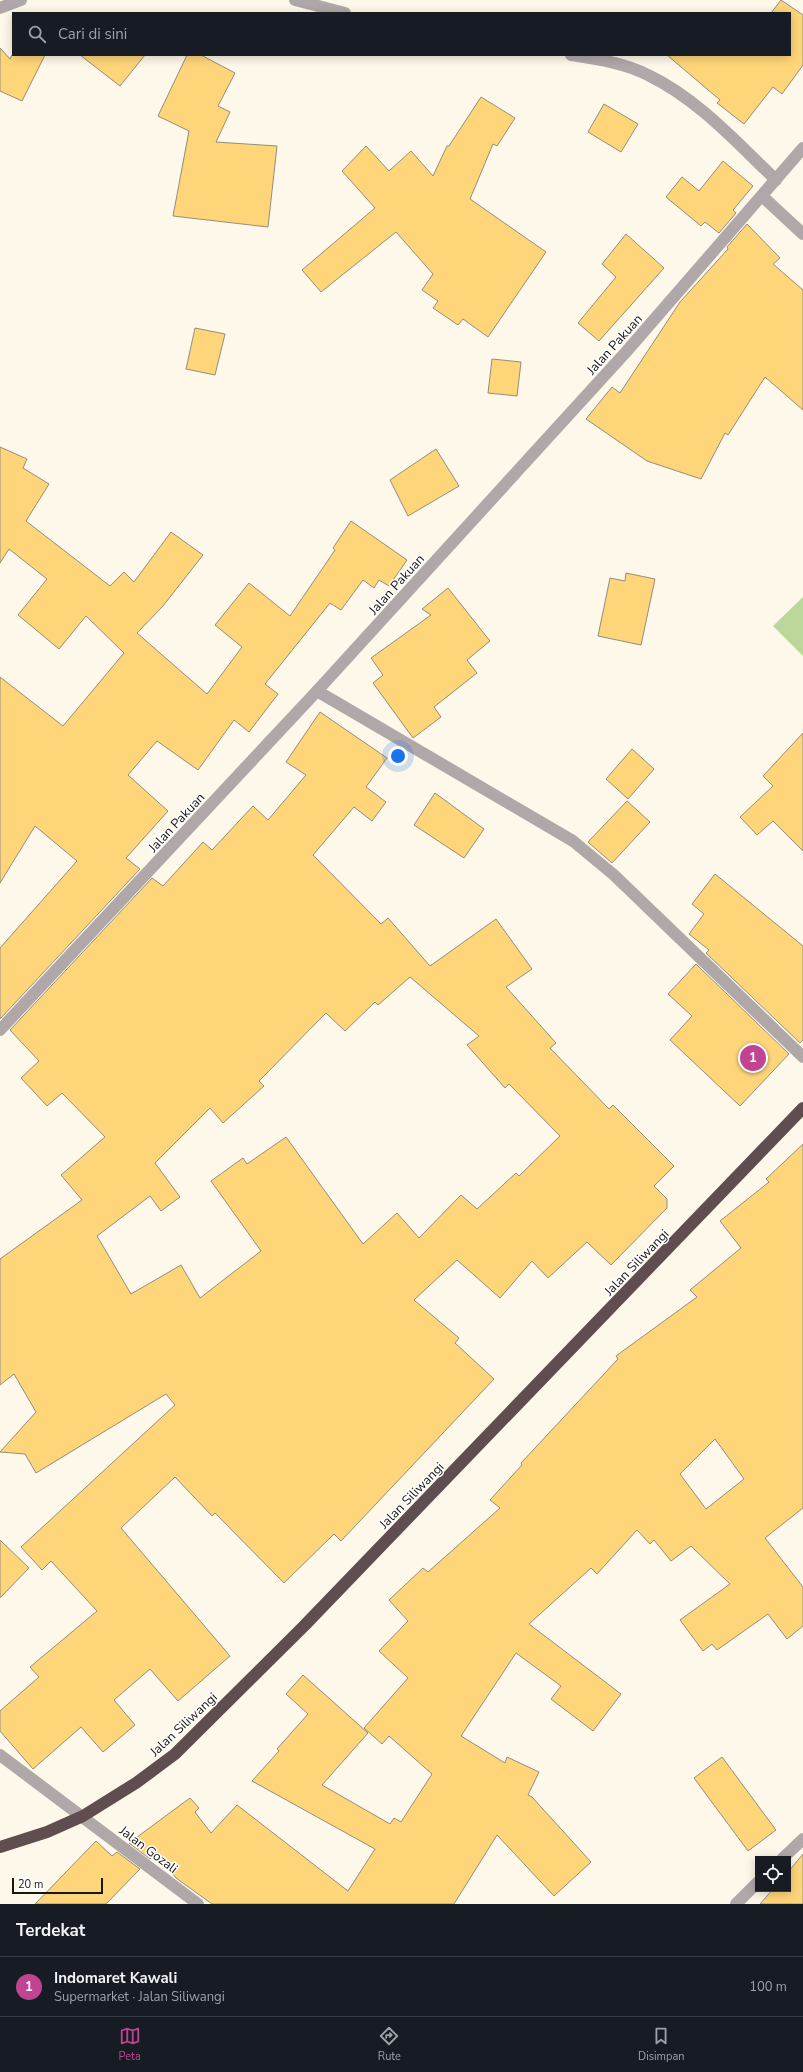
<!DOCTYPE html>
<html lang="id">
<head>
<meta charset="utf-8">
<style>
	body { margin:0; font-family:"Nunito Sans",sans-serif; background:#242831; color:#f1f3f6 }
	.controls { position:absolute; right:12px; bottom:12px; display:grid; overflow:hidden; border-radius:0px; box-shadow:0 2px 10px #0003 }
	.controls button { width:36px; height:36px; display:grid; place-items:center; padding:0; border:0; border-bottom:1px solid #363941; background:#171b24; color:#f1f3f6; font:20px sans-serif }
	.scale { position:absolute; left:12px; bottom:10px; width:91px; box-sizing:border-box; padding-left:4px; border:2px solid #1a1711; border-top:0; font-size:11px; line-height:14px; white-space:nowrap; color:#1a1711; -webkit-text-stroke:3px #fff; paint-order:stroke }
	.you { position:absolute; left:398px; top:756px; width:14px; height:14px; margin:-10px; border:3px solid #fff; border-radius:50%; background:#1a73e8; box-shadow:0 0 0 6px #1a73e833 }
	.badge { display:grid; place-items:center; width:26px; height:26px; border-radius:50%; background:#c14492; color:#fff; font-size:13px; font-weight:700 }
	.pin { position:absolute; translate:-50% -50%; border:2px solid #fff; box-shadow:0 1px 4px #0006 }
	.list { margin:0; padding:0; list-style:none }
	h2 { display:flex; justify-content:space-between; align-items:center; height:52px; margin:0; padding:0 16px; font-size:17px }
	h2 small { font-size:13px; font-weight:400; color:#9ea1a6 }
	.list li { display:grid; grid-template-columns:26px 1fr auto; gap:12px; align-items:center; box-sizing:border-box; height:60px; padding:0 16px; border-top:1px solid #363941 }
	.list b { display:block; font-size:15px; white-space:nowrap }
	.list p { margin:0; font-size:13px; white-space:nowrap; color:#9ea1a6 }
	.list em { font-size:13px; font-style:normal; color:#9ea1a6 }
	.icon { flex:none; width:22px; height:22px; fill:none; stroke:currentColor; stroke-width:2; stroke-linecap:round; stroke-linejoin:round }
	.map { position:relative; flex:none; width:803px; height:1904px; overflow:hidden }
	.search { position:absolute; background:#171b24; box-shadow:0 2px 10px #0003; left:12px; right:12px; top:12px; height:44px; display:flex; align-items:center; gap:10px; box-sizing:border-box; padding:0 14px; border-radius:0px; color:#9ea1a6; font-size:15px }
	.sheet { height:112px; background:#171b24 }
	nav { display:flex; justify-content:space-around; align-items:center; box-sizing:border-box; height:56px; border-top:1px solid #363941; background:#171b24; font-size:11px; color:#9ea1a6 }
	nav a { display:grid; justify-items:center; gap:2px }
	nav .on { color:#c14492 }
	.map>svg:first-child { display:block }
	.green { fill:#bbd89a }
	.building { fill:#fed579; stroke:#948d7d; fill-rule:evenodd }
	.lines { fill:none; stroke-linecap:round; stroke-linejoin:round }
	.minor { stroke:#b0a7a9; stroke-width:12 }
	.highway { stroke:#5f4d50; stroke-width:12 }
	.labels { text-anchor:middle; stroke-width:3; stroke-linejoin:round; paint-order:stroke }
	.street-label { font-size:13px; fill:#1a1711; stroke:#fff }
</style>
</head>
<body>
<div class="map">
<svg width="803" height="1904" viewBox="0 0 803 1904">
	<rect width="100%" height="100%" fill="#fef8ea"/>
	<!-- green -->
	<path class="green" d="M803 597V656L773 626Z"/>
	<!-- building -->
	<g class="building">
		<path d="M781 0 803 15V65L782 94 773 87 744 124 717 103 720 100 667 55H790V13H771Z"/>
		<path d="M0 48 10 59 12 55H45L22 101 0 91Z"/>
		<path d="M80 55H145L120 86Z"/>
		<path d="M187 55H201L235 73 218 106 230 112 216 142 277 146 268 227 173 216 189 131 158 116Z"/>
		<path d="M481 97 515 118 497 146 493 144 470 199 546 252 488 337 463 319 458 325 433 308 438 301 422 290 433 274 396 232 321 292 302 270 375 208 342 171 366 146 389 171 411 151 433 176 447 146H449Z"/>
		<path d="M604 104 638 124 621 152 588 132Z"/>
		<path d="M723 161 753 186 733 210 736 213 719 233 705 222 701 226 666 197 682 177 699 191Z"/>
		<path d="M747 224 780 258 773 264 803 290V410L765 377 728 435 725 433 701 479 647 461 586 419 612 387 620 393 680 302 728 249 727 247Z"/>
		<path d="M626 234 664 268 599 341 578 323 616 277 602 264Z"/>
		<path d="M195 328 225 334 215 375 186 369Z"/>
		<path d="M492 359 521 362 517 396 488 393Z"/>
		<path d="M0 447 27 459 23 468 49 484 26 521 110 586 124 572 134 582 171 532 203 555 163 606 137 633 207 694 242 647 215 625 249 583 290 616 335 550 333 548 351 521 407 560 389 586 379 580 374 588 363 580 341 610 330 603 265 684 278 694 249 732 234 720 198 770 157 741 128 775 168 811 126 858 140 869 0 1019V948L77 861 35 826 0 883V677L63 726 124 653 86 616 59 649 18 615 47 579 9 549 0 563Z"/>
		<path d="M436 449 459 486 408 516 390 480Z"/>
		<path d="M626 573 655 579 641 645 598 636 610 578 625 581Z"/>
		<path d="M448 588 490 641 467 660 477 673 434 707 441 717 413 738 373 683 383 675 371 658 431 615 422 609Z"/>
		<path d="M320 712 387 758 366 787 386 802 372 821 354 807 313 855 381 924 388 918 430 966 496 919 532 969 506 987 556 1043 550 1048 609 1109 613 1105 674 1166 654 1186 667 1199V1208L611 1265 587 1242 548 1278 532 1261 500 1298 457 1260 414 1300 459 1338 455 1343 494 1379 341 1541 334 1534 284 1583 215 1513 212 1516 175 1477 121 1528 230 1656 178 1701 150 1669 114 1700 135 1725 103 1752 81 1727 33 1769 0 1731V1711L39 1677 30 1667 97 1611 51 1561 42 1570 21 1547 175 1405 166 1394 36 1473 25 1454 0 1452 36 1412 14 1374 0 1385V1259L82 1200 61 1175 105 1137 62 1093 47 1106 21 1078 39 1061 10 1030 152 878 163 886 203 842 212 850 253 806 268 820 306 775 286 762ZM410 977 479 1036 467 1045 505 1088 509 1084 560 1136 519 1176 516 1173 477 1209 461 1195 419 1238 397 1213 363 1244 286 1137 247 1164 243 1158 211 1181 261 1251 200 1298 181 1265 131 1294 97 1236 150 1196 161 1211 180 1197 155 1163 210 1108 223 1123 264 1086 259 1081 326 1013 345 1031 375 1002 378 1005Z"/>
		<path d="M803 733V851L773 821 757 835 740 817 773 786 763 776Z"/>
		<path d="M632 749 654 769 628 799 606 779Z"/>
		<path d="M435 793 484 829 464 858 414 825Z"/>
		<path d="M627 801 650 822 612 863 588 842Z"/>
		<path d="M715 874 803 946V1040L800 1043 706 953 709 950 689 934 704 914 692 904Z"/>
		<path d="M696 964 789 1054 740 1106 670 1040 692 1016 668 994Z"/>
		<path d="M803 1144V1508L765 1538 803 1587V1626L787 1639 768 1614 717 1650 712 1644 703 1651 680 1620 730 1584 691 1546 671 1561 654 1540 650 1544 637 1530 597 1574 591 1568 529 1624 621 1694 593 1731 551 1699 561 1686 516 1653 461 1736 505 1763 507 1757 539 1772 528 1795 532 1797 591 1862 554 1896 497 1835 454 1904H212L176 1878 156 1852 150 1859 129 1843 190 1798 199 1808 195 1812 211 1833 237 1805 348 1891 375 1849 252 1781 279 1751 277 1749 308 1714 286 1694 303 1675 368 1733 322 1785 390 1824 394 1818 401 1822 432 1774 389 1736 382 1744 364 1728 408 1678 379 1651 408 1621 389 1600 423 1568 428 1572 500 1508 490 1500 522 1465 521 1463 618 1359 616 1356 697 1297 690 1290 741 1248 720 1221 769 1182 766 1179ZM715 1439 744 1479 706 1509 680 1474Z"/>
		<path d="M0 1540 29 1568 0 1598Z"/>
		<path d="M722 1757 776 1830 748 1851 694 1778Z"/>
		<path d="M96 1841 112 1856 117 1852 140 1869 106 1904H35Z"/>
		<path d="M803 1854V1904H760L773 1889H788V1872Z"/>
	</g>
	<g class="lines">
		<!-- minor -->
		<g class="minor">
			<path d="M295 0 345 13"/>
			<path d="M0 8 21 0"/>
			<path d="M571 55C597 59 625 63 648 75 698 99 737 143 776 180"/>
			<path d="M762 196 803 234"/>
			<path d="M317 691 573 841 614 875 803 1057"/>
			<path d="M0 1030 317 691 626 352 803 148"/>
			<path d="M0 1755 198 1904"/>
			<path d="M782 1859 803 1839"/>
			<path d="M736 1904 758 1882"/>
		</g>
		<!-- highway -->
		<path class="highway" d="M0 1847 47 1832 83 1816 136 1783 175 1754 304 1626 803 1108"/>
	</g>
	<g class="labels">
		<!-- street labels -->
		<g class="street-label">
			<text transform="translate(614 344) rotate(-48)" y="5">Jalan Pakuan</text>
			<text transform="translate(396 584) rotate(-48)" y="5">Jalan Pakuan</text>
			<text transform="translate(176 822) rotate(-47)" y="5">Jalan Pakuan</text>
			<text transform="translate(636 1262) rotate(-46)" y="5">Jalan Siliwangi</text>
			<text transform="translate(411 1495) rotate(-46)" y="5">Jalan Siliwangi</text>
			<text transform="translate(183 1724) rotate(-43)" y="5">Jalan Siliwangi</text>
			<text transform="translate(149 1849) rotate(37)" y="5">Jalan Gozali</text>
		</g>
	</g>
</svg>
<div class="controls">
<button><svg class="icon" aria-label="locate" viewBox="0 0 24 24"><circle cx="12" cy="12" r="6"/><path d="M12 2v4M12 18v4M2 12h4M18 12h4"/></svg></button>
</div>
<div class="scale">20 m</div>
<div class="you"></div>
<div class="pin badge" style="left:753px;top:1058px">1</div>
<div class="search"><svg class="icon" aria-label="search" viewBox="0 0 24 24"><circle cx="10" cy="10" r="6"/><path d="M15 15l6 6"/></svg>Cari di sini</div>
</div>
<section class="sheet">
<h2>Terdekat<small></small></h2>
<ul class="list">
<li><span class="badge">1</span><div><b>Indomaret Kawali</b><p>Supermarket · Jalan Siliwangi</p></div><em>100 m</em></li>
</ul>
</section>
<nav>
<a class="on"><svg class="icon" aria-label="map" viewBox="0 0 24 24"><path d="M3 6l6-2 6 2 6-2v14l-6 2-6-2-6 2zM9 4v14M15 6v14"/></svg>Peta</a>
<a><svg class="icon" aria-label="directions" viewBox="0 0 24 24"><path d="M12 3l9 9-9 9-9-9zM9 14v-3h6M13 9l2 2-2 2"/></svg>Rute</a>
<a><svg class="icon" aria-label="saved" viewBox="0 0 24 24"><path d="M7 4h10v16l-5-4-5 4z"/></svg>Disimpan</a>
</nav>
</body>
</html>
